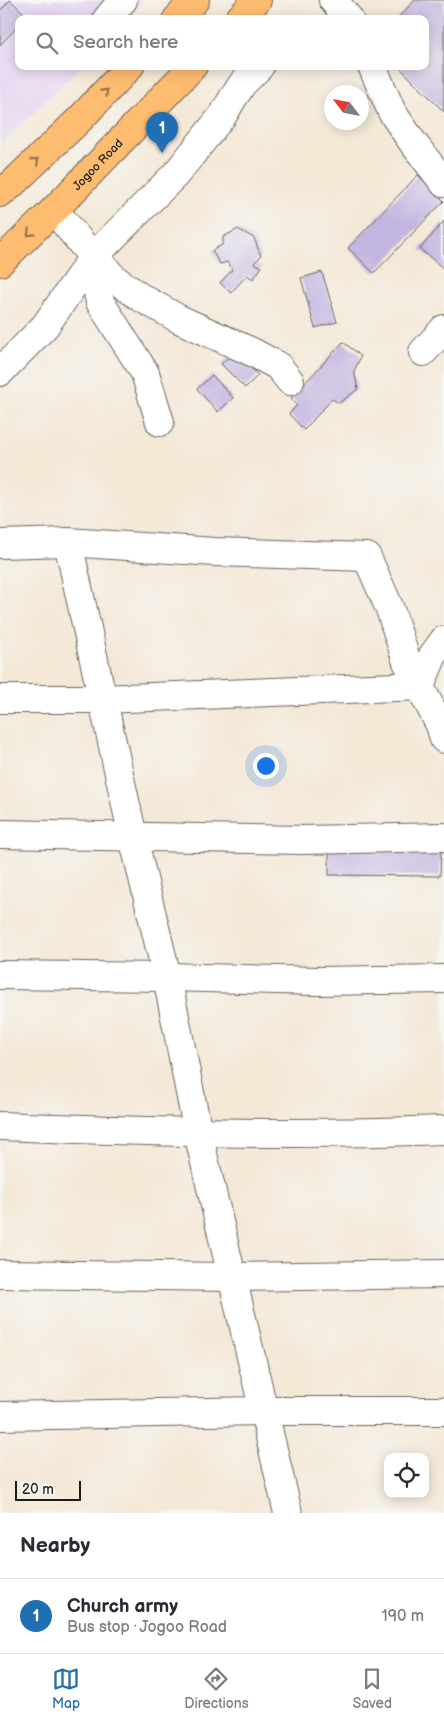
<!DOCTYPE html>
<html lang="en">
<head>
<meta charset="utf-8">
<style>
	body { margin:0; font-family:"Balsamiq Sans",sans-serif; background:#f7f7f7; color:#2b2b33 }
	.controls { position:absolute; right:15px; bottom:15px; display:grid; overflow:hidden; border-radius:10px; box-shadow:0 2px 12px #0003 }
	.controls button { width:45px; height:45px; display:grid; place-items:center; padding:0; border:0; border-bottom:1px solid #e1e1e2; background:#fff; color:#2b2b33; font:25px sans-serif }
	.compass { position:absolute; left:324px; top:85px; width:45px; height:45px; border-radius:50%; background:#fff; box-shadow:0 2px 12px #0003; rotate:302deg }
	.scale { position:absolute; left:15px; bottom:12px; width:66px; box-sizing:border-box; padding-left:5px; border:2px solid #1c1c1c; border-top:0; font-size:14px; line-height:18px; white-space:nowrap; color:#1c1c1c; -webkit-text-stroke:4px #f6f6f2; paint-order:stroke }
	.you { position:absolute; left:265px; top:765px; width:18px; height:18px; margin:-12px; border:4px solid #fff; border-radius:50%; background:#1a73e8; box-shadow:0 0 0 8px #1a73e833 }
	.badge { display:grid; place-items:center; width:32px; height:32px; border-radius:50%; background:#1f6fb2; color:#fff; font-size:16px; font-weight:700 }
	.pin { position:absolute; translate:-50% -41px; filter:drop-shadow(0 1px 2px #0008) }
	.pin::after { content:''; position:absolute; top:26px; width:18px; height:15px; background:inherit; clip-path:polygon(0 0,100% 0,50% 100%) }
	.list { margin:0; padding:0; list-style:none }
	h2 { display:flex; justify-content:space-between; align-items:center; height:65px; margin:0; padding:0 20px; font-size:21px }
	h2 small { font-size:16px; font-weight:400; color:#7c7c81 }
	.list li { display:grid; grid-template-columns:32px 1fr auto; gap:15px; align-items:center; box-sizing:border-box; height:75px; padding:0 20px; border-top:1px solid #e1e1e2 }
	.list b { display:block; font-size:19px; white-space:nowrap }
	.list p { margin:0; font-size:16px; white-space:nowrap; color:#7c7c81 }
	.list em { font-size:16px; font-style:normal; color:#7c7c81 }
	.icon { flex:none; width:28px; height:28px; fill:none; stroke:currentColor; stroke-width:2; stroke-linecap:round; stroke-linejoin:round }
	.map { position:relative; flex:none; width:444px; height:1513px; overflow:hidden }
	.search { position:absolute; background:#fff; box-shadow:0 2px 12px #0003; left:15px; right:15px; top:15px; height:55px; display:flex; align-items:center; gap:12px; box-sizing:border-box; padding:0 18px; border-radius:10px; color:#7c7c81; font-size:19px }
	.sheet { height:140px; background:#fff }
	nav { display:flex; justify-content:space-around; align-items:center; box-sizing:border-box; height:70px; border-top:1px solid #e1e1e2; background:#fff; font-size:14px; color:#7c7c81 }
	nav a { display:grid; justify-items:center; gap:2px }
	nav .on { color:#1f6fb2 }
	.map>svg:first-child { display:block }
	.built { fill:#e3d3f2 }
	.building { fill:#c2b5e0 }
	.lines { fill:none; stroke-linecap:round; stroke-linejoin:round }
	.minor-casing { stroke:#68635d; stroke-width:30 }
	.major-casing { stroke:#68635d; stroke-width:30 }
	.minor { stroke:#fff; stroke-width:28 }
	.major { stroke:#febc70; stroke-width:28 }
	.oneway { stroke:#8d6c46 }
	.labels { text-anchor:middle; stroke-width:4; stroke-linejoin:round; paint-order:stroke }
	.street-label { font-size:12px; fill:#1c1c1c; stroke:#f6f6f2 }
</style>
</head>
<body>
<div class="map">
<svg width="444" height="1513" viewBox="0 0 444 1513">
	<rect width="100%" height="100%" fill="#f6f6f2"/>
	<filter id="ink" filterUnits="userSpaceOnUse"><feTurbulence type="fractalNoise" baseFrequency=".02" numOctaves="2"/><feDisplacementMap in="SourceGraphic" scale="10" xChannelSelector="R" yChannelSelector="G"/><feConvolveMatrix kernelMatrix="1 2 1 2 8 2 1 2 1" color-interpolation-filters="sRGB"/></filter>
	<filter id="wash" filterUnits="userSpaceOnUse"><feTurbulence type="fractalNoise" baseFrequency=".0096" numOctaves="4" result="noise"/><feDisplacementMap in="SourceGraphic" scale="20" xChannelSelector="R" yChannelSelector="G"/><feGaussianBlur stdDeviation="1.12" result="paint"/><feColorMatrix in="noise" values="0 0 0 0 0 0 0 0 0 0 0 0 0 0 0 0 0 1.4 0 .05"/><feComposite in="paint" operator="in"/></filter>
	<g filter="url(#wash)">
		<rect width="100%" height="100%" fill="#f4e8d7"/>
		<!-- built -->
		<path class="built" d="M0 0H144L127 19H19V66H81L0 145Z"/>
		<g id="blocks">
			<!-- building -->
			<g class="building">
				<path d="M10 0 27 16 24 19H19V25L0 45V11Z"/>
				<path d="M415 0H444V112L398 66H425V19H397Z"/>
				<path d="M418 175 444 201 374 273 348 248Z"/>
				<path d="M444 221V269L420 249Z"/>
				<path d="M238 229 254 238 261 256 254 263 262 267 253 279 247 275 231 293 220 283 232 270 227 262 220 264 212 251 223 244V237Z"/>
				<path d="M322 272 337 322 315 328 301 278Z"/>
				<path d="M343 342 361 356 354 371 358 389 339 403 332 399 304 430 289 414 297 405 291 398Z"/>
				<path d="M234 352 258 375 245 388 221 364Z"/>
				<path d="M212 375 233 398 218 412 197 389Z"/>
				<path d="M329 849 441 850 440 876 329 875Z"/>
			</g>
		</g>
	</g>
	<g filter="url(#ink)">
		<use href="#blocks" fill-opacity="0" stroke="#68635d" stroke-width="1"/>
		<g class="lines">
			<defs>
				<g id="minor">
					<path d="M333 0 349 19"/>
					<path d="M107 19 123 0"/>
					<path d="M372 66 392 112 411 140 444 183"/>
					<path d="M54 210 93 257 116 280 140 297 179 319 252 352 278 366 290 381"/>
					<path d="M106 269 98 293 100 302 145 373 160 422"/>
					<path d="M423 352 444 329"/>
					<path d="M0 372 45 326 93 257 176 174 223 115 233 98 243 83 260 66"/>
					<path d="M68 542 133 837 167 977 198 1133 288 1513"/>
					<path d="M0 544 68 542 215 552 367 557 390 609 407 662 440 725 444 739"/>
					<path d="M0 699H102L420 686 433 655 444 640"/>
					<path d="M0 834 303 840 444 837"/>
					<path d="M0 975 167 977 318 981 444 979"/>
					<path d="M0 1126C148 1132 296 1136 444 1130"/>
					<path d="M0 1274 232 1277 444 1274"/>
					<path d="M0 1416 265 1411H444"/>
				</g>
				<g id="major">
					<path d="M177 19 195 0"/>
					<path d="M239 19 257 0"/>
					<path d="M0 193 11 185 80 119 130 66"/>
					<path id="s1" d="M0 262 54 210 193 66"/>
				</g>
			</defs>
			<!-- minor casing -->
			<use href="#minor" class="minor-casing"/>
			<!-- major casing -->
			<use href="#major" class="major-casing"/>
			<!-- minor -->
			<use href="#minor" class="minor"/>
			<!-- major -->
			<use href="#major" class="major"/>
		</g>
		<!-- one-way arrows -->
		<defs><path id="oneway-chevron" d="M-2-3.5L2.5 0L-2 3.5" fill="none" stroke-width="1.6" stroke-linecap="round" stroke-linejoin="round" transform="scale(1.25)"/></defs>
		<g class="oneway">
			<use href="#oneway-chevron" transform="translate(105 92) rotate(-47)"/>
			<use href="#oneway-chevron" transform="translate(36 161) rotate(-43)"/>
			<use href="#oneway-chevron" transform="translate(30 233) rotate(135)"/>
		</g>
	</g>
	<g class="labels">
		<!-- street labels -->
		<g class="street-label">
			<text dy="4" stroke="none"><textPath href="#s1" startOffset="138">Jogoo Road</textPath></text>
		</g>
	</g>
</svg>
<div class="controls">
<button><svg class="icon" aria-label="locate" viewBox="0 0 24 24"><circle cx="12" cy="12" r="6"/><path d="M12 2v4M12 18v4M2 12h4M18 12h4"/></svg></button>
</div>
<svg class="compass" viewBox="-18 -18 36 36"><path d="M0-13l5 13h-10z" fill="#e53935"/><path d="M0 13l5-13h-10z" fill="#7c7c81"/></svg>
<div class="scale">20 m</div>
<div class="you"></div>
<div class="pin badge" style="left:162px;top:153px">1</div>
<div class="search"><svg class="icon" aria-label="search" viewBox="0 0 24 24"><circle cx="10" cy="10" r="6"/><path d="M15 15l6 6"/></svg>Search here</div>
</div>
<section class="sheet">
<h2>Nearby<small></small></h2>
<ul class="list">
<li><span class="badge">1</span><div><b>Church army</b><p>Bus stop · Jogoo Road</p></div><em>190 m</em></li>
</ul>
</section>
<nav>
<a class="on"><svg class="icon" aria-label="map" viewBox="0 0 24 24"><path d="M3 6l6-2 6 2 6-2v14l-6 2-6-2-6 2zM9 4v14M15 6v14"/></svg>Map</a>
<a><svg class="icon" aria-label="directions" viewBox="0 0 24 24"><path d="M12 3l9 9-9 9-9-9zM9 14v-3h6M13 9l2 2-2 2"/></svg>Directions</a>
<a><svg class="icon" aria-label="saved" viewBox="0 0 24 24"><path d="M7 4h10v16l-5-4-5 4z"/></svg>Saved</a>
</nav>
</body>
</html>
